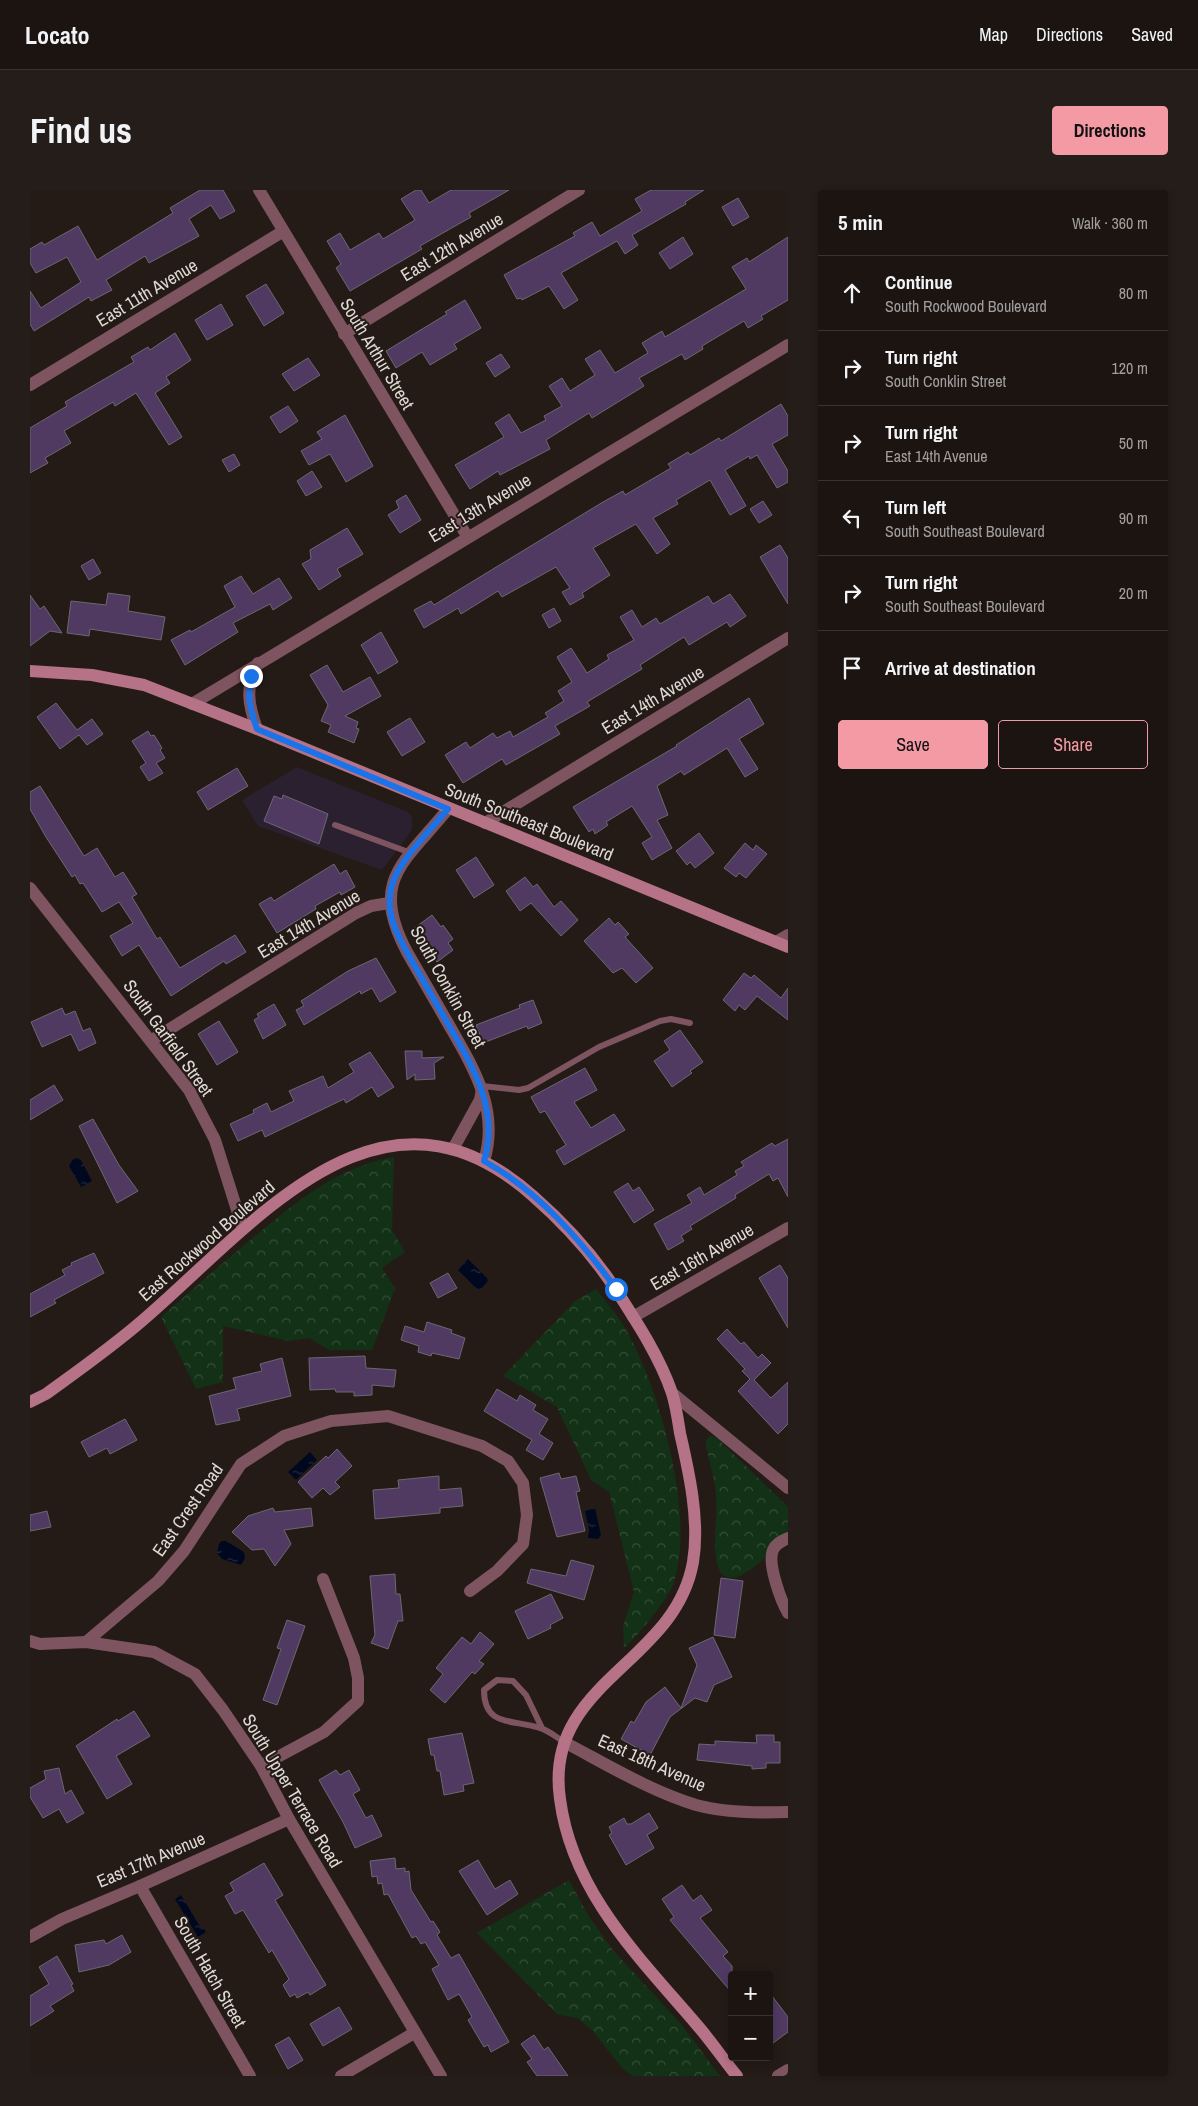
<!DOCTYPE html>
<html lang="en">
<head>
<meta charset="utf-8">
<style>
	body { margin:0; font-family:"Archivo Narrow",sans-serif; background:#241d19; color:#f1f3f6 }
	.controls { position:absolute; right:15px; bottom:15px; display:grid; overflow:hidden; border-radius:5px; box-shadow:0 2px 8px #0003 }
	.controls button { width:45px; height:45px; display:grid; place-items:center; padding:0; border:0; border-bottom:1px solid #393330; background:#1b1410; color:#f1f3f6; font:25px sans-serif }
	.stop { position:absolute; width:15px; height:15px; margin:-11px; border:4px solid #1a73e8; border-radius:50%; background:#fff }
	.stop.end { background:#1a73e8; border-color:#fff; box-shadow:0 1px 5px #0008 }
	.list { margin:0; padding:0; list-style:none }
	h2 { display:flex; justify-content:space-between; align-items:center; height:65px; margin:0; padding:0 20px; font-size:21px }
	h2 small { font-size:16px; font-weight:400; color:#a09e9f }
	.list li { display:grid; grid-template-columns:32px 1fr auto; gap:15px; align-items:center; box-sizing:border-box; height:75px; padding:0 20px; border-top:1px solid #393330 }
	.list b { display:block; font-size:19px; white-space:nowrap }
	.list p { margin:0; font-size:16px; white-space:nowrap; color:#a09e9f }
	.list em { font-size:16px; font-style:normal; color:#a09e9f }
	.actions { display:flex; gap:10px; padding:15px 20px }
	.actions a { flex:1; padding:11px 0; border:1px solid #f49aa5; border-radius:5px; text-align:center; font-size:18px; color:#f49aa5 }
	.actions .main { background:#f49aa5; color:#111 }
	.icon { flex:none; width:28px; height:28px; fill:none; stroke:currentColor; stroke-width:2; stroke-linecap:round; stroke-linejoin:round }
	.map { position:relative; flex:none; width:758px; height:1886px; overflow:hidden; border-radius:5px }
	header { display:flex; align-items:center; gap:30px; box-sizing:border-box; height:70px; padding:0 25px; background:#1b1410; border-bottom:1px solid #393330 }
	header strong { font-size:24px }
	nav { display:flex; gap:28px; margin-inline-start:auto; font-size:18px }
	.intro { display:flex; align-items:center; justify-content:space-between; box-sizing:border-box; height:120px; padding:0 30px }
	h1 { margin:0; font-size:35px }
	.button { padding:12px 22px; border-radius:5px; background:#f49aa5; color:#111; font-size:18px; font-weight:700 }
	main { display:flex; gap:30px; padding:0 30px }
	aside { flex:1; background:#1b1410; border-radius:5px; box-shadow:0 2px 8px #0003 }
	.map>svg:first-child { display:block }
	.commercial { fill:#2a202f }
	.forest { fill:url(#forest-crowns) }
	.water { fill:url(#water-ripples) }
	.building { fill:#503a62; stroke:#6c6771 }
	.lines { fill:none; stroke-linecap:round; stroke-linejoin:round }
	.lane { stroke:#7e5460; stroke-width:6 }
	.street { stroke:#7e5460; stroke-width:12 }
	.secondary { stroke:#b67286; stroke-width:12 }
	.route { stroke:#1a73e8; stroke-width:6 }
	.labels { text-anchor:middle; stroke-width:4; stroke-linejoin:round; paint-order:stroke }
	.street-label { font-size:18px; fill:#dfd9d5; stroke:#241b16 }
</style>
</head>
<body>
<header>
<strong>Locato</strong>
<nav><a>Map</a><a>Directions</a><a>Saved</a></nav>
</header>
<div class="intro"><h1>Find us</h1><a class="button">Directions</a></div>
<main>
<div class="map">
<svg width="758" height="1886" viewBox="0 0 758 1886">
	<defs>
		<pattern id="forest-crowns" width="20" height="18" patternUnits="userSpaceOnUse" patternTransform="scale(1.25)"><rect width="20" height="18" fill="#133117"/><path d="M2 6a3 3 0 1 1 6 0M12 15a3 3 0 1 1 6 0" fill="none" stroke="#354e38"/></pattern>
		<pattern id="water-ripples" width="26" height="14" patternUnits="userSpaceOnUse" patternTransform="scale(1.25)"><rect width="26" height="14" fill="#00081f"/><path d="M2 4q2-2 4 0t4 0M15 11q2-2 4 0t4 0" fill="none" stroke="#252b3f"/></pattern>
	</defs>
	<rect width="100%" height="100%" fill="#241b16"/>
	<!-- commercial -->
	<path class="commercial" d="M267 577 378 622 382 627V640L352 680 228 636 212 610Z"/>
	<!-- forest -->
	<g class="forest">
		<path d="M364 967 362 1040 375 1062 352 1078 365 1098 342 1160H299L279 1148 258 1151 193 1136V1192L166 1199 131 1127C162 1100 192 1073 224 1047 266 1012 309 976 364 967Z"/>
		<path d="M566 1099C575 1111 586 1123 594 1136 629 1196 667 1327 643 1395 637 1410 607 1447 594 1458L593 1436 604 1402 579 1302 561 1290 527 1217 473 1186 545 1111Z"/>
		<path d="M680 1246 687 1248 758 1317V1343C746 1357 693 1419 686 1368 683 1347 688 1327 686 1306 685 1290 680 1273 676 1257V1250Z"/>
		<path d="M539 1690 558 1725 582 1759 651 1834 690 1886H602L592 1878 562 1840 547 1828 527 1824 447 1743Z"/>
	</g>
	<!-- water -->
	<g class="water">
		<path d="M47 968 51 970 62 991 51 997 39 976 43 969Z"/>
		<path d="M438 1069 459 1090 449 1101 428 1080Z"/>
		<path d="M280 1262 287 1270 266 1290 258 1282Z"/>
		<path d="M565 1318 571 1345 568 1349 558 1348 559 1339 555 1321Z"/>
		<path d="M192 1351H196L214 1362 215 1368 211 1375 192 1369 187 1363 189 1354Z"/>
		<path d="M151 1705 171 1738 173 1737 176 1742 168 1747 145 1709Z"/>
	</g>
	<!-- building -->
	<g class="building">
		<path d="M170 0H193L205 21 190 29 181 15 159 29 169 46 119 73 115 66 76 90 82 100 61 111 59 107 4 141 0 134V101L11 118 51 92 37 67 6 83 0 73V59L12 52 14 55 48 36 67 70 143 23 140 18Z"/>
		<path d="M386 0H391L399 13 421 0H479L439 23 441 27 390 56 392 59 320 101 306 78 311 74 297 51 310 43 320 60 349 43 353 49 385 30 371 9Z"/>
		<path d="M621 0H674L655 12 656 14 602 45 608 55 595 64 587 51 531 83 548 110 534 119 519 96 492 110 491 108 487 109 474 85 545 46 543 43 562 32 570 46 612 21 605 9Z"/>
		<path d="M708 8 719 27 703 36 692 17Z"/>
		<path d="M653 47 663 64 640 79 629 63Z"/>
		<path d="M758 47V110L731 126 733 129 718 138 714 131 672 156 673 159 655 170 652 164 609 188 614 196 562 228 559 223 516 250 520 259 470 285 468 281 440 299 425 275 474 247 465 233 479 224 491 243 516 230 514 226 532 216 519 196 532 188 540 201 565 185 555 169 570 160 585 183 618 163 612 153 632 141 635 147 716 99 702 77 717 68 719 72Z"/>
		<path d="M236 94 254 123 234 136 216 106Z"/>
		<path d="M435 110 451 138 424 154 427 159 400 175 392 162 366 178 356 161 417 124 415 122Z"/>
		<path d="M191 114 203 135 177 150 165 130Z"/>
		<path d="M145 143 161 170 136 187 140 193 125 203 152 247 139 255 106 203 85 216 83 212 34 241 41 253 15 268 18 273 0 283V238L37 216 35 212 104 172 101 167 118 157 120 160Z"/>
		<path d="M471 164 480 177 465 187 456 173Z"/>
		<path d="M278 168 290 185 264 201 252 184Z"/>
		<path d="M751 214 758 226V245L742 254 758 281V292L747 298 727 265 720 269 719 266 695 280 716 316 700 325 680 290 646 310 648 314 623 328 640 354 627 364 606 334 563 358 580 385 552 403 554 407 540 415 532 402 540 398 526 377 472 407 468 401 431 424 428 418 394 438 384 420 401 411 404 415 573 312 593 301 595 305 641 278 638 274 658 262 660 265 689 248 691 251Z"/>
		<path d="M258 216 268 231 250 243 240 227Z"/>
		<path d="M315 225 343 276 316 292 300 264 279 275 271 261 292 249 287 242Z"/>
		<path d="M204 264 210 275 199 282 192 270Z"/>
		<path d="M282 281 292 297 276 306 267 291Z"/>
		<path d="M376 305 391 330 370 343 358 325 369 318 366 311Z"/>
		<path d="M733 311 742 325 729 333 720 319Z"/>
		<path d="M317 338 333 364 307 379 311 386 289 400 272 374 281 369 280 360Z"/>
		<path d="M750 355 758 368V414L730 367Z"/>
		<path d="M63 369 71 383 59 390 51 376Z"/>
		<path d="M211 386 223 404 249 388 262 408 243 420 240 414 203 433 208 442 155 475 141 450 160 440 161 442 205 417 194 396Z"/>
		<path d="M78 403 100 406 98 421 135 427 131 450 60 439 59 446 37 443 41 411 76 415Z"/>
		<path d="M700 404 716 426 700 437 697 432 659 455 654 447 610 475 612 479 557 512 560 516 525 536 530 544 476 575 472 569 433 593 415 565 436 552 440 558 463 543 467 548 480 541 483 547 518 527 515 523 534 511 528 501 542 492 527 467 541 458 557 483 579 469 577 465 604 450 590 427 602 420 612 437 626 428 630 434 678 406 683 414Z"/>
		<path d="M0 405 10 419 14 416 32 443 20 441 0 456Z"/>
		<path d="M524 418 531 431 519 438 512 425Z"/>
		<path d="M351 442 368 472 348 484 331 455Z"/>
		<path d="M297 475 313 502 340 487 351 506 315 526 328 532 326 538 329 539 324 553 298 542 301 535 291 531 298 515 280 485Z"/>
		<path d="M719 508 734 534 709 549 728 579 715 587 697 558 654 585 651 581 627 596 638 625 627 630 642 658 622 670 612 653 622 647 602 616 576 632 578 635 565 644 563 639 559 642 543 617 647 556 646 555Z"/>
		<path d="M26 513 47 540 62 529 73 544 57 555 49 545 30 559 7 527Z"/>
		<path d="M380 528 395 552 372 566 357 542Z"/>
		<path d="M118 541 121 546 124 545 132 558 130 560 135 568 126 573 133 583 119 591 110 577 116 573 102 551Z"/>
		<path d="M207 578 218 596 178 620 167 602Z"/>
		<path d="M10 596 54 666 67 658 85 687 93 682 107 704 102 707 127 749 130 747 150 778 205 745 216 762 196 774 194 771 141 806 109 755 92 766 80 746 103 733 89 712 72 722 53 693 50 694 45 685 42 687 16 647 0 619V602Z"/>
		<path d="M253 605 298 624 289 654 234 631 244 606 252 609Z"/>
		<path d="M669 643 684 663 665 678 660 672 657 675 646 661Z"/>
		<path d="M715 653 723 660 726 655 737 664 716 688 709 683 706 687 694 678Z"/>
		<path d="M446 667 464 695 444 708 426 680Z"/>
		<path d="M304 674 310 684 316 680 325 697 311 705 310 702 285 716 286 719 247 743 229 714 241 707 244 711Z"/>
		<path d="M495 687 503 697 507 694 524 717 531 711 548 730 531 746 501 713 490 721 476 701Z"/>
		<path d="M402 725 411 737 413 735 423 749 418 753 423 760 407 772 383 739Z"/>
		<path d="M579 728 585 735 588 732 599 744 595 747 623 778 606 793 592 778 583 783 554 751Z"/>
		<path d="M346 768 366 802 350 812 342 798 331 804 330 801 274 835 266 820 274 816 271 811 318 781Z"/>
		<path d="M714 783 721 788 724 785 751 808 758 798V830L727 806 715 820 709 815 705 821 693 810Z"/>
		<path d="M503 810 512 833 498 839 497 836 453 853 446 835 490 818 489 815Z"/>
		<path d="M244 814 256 835 233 849 224 830 229 827 227 824Z"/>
		<path d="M32 818 35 825 45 821 53 841 60 838 66 853 49 861 41 844 12 857 1 832Z"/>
		<path d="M189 831 208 862 187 875 168 844Z"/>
		<path d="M650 840 673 872 660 881 662 883 642 897 624 871 640 860 634 851Z"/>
		<path d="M375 861H392V868L414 867 404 873 405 889 385 890V884L377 890Z"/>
		<path d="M340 862 364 897 348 907 342 897 316 913 314 909 235 947 232 940 208 951 200 934 224 923 223 920 237 913 241 922 264 911 259 901 293 886 298 898 324 882 319 874Z"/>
		<path d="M555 878 567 900 544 912 561 938 584 924 595 940 534 975 526 961 536 955 515 921 510 923 501 907Z"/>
		<path d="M24 895 33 910 0 930V910Z"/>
		<path d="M63 929 89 975 108 1001 87 1013 49 936Z"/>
		<path d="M758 949V1007L748 988 743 991 739 984 705 1005 706 1008 660 1036 662 1039 651 1046 654 1051 638 1060 624 1034 662 1013 657 1005 670 997 674 1005 707 985 705 981 714 976 711 972 742 953 745 956Z"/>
		<path d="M598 993 603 1001 609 997 624 1020 604 1033 584 1002Z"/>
		<path d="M64 1063 74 1083 24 1110 26 1113 0 1127V1104L35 1085 32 1080 42 1075 41 1073Z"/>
		<path d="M750 1075 758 1088V1138L729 1088Z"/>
		<path d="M418 1083 427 1098 408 1108 400 1093Z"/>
		<path d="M397 1132 422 1140 421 1143 435 1148 429 1169 402 1163 401 1166 388 1162 389 1156 371 1150 375 1136 394 1142Z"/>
		<path d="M697 1139 711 1154 714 1152 728 1168 732 1164 741 1173 724 1190 741 1208 758 1192V1234L748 1244 708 1201 720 1189 712 1181 715 1179 687 1149Z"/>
		<path d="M335 1166 336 1178 366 1180 364 1197 342 1195V1205L324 1206V1202H306L305 1199 280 1200 279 1168Z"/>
		<path d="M252 1168 261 1206 207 1219 210 1230 186 1235 179 1206 206 1199 203 1188 232 1181 230 1174Z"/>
		<path d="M467 1199 487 1211 490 1205 506 1215 503 1220 518 1229 509 1244 523 1253 513 1270 496 1260 502 1250 454 1221Z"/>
		<path d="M95 1229 107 1250 80 1264 77 1258 59 1267 51 1252Z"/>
		<path d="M307 1259 322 1276 305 1292 310 1297 300 1305 293 1298 282 1308 268 1292 296 1266 298 1268Z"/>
		<path d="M529 1283 531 1289 546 1286 550 1301 546 1302 555 1341 527 1347 510 1288Z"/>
		<path d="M409 1286V1300L431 1298 433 1316 410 1318V1323L345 1329 343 1300 369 1298 368 1290Z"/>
		<path d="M243 1318 245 1322 281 1318 283 1336 254 1340 261 1354 245 1376 234 1359 222 1360 202 1342 218 1326Z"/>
		<path d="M17 1321 21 1337 0 1341V1325Z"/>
		<path d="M541 1370 564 1376 554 1410 497 1393 501 1379 536 1386Z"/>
		<path d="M365 1384 366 1404H370L373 1431H368L358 1459 341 1453 345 1445 340 1386Z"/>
		<path d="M691 1388 713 1391 705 1448 684 1445Z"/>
		<path d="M521 1404 533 1428 520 1435 521 1438 498 1449 485 1421Z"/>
		<path d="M257 1430 275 1436 247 1515 233 1510 251 1459 247 1458Z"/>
		<path d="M450 1442 464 1454 449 1471 454 1474 445 1484 442 1482 415 1513 400 1500 413 1484 406 1478 432 1447 441 1454Z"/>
		<path d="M683 1447 702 1487 684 1495 677 1512 665 1508 640 1527 620 1565 591 1549 601 1531 604 1533 616 1512 635 1497 651 1518 667 1475 659 1458Z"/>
		<path d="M104 1521 120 1546 86 1566 102 1594 77 1609 46 1556 87 1529 88 1531Z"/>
		<path d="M432 1543 444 1593 433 1595 434 1601 414 1605 410 1581H407L404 1565H401L398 1549Z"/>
		<path d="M726 1545H744V1552H750V1573H736V1578L722 1579V1576L667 1570 669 1554 685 1555V1551L727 1553Z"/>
		<path d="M29 1578 35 1604 41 1600 54 1623 37 1633 29 1619 13 1628 0 1607V1598L16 1589 14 1581Z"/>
		<path d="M306 1580 310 1585 319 1580 330 1600 323 1604 336 1628 342 1625 352 1646 325 1658 313 1632 289 1590Z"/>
		<path d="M619 1623 628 1638 617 1645 624 1658 596 1675 579 1645 582 1643 579 1637 594 1628 597 1634H601Z"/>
		<path d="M365 1668 366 1679 375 1678V1682L379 1681 381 1700 401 1732 403 1731 410 1742 407 1745 421 1768 429 1764 479 1852 461 1862 458 1855 454 1857 438 1830 442 1827 429 1804 418 1810 402 1779 409 1775 395 1752 391 1754 386 1746 382 1748 358 1704 354 1705 352 1693 348 1694 347 1686 342 1687 340 1671Z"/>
		<path d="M448 1670 465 1699 480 1690 488 1704 457 1725 429 1681Z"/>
		<path d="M234 1673 253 1705 245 1710 296 1795 280 1805 278 1802 267 1808 265 1804 260 1807 253 1795 259 1789 242 1760 239 1763 213 1720 205 1724 195 1706 204 1701 200 1693Z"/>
		<path d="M652 1695 663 1711 671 1705 682 1720 670 1728 698 1762 693 1766 702 1776V1803L640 1730 644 1727 632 1709Z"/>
		<path d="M92 1745 101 1762 79 1775 49 1782 45 1755 74 1750 76 1754Z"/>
		<path d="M27 1766 43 1794 41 1795 44 1801 20 1816 24 1821 0 1836V1806L19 1794 9 1777Z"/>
		<path d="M739 1802 758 1827V1842L739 1856Z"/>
		<path d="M309 1817 322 1839 293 1856 280 1834Z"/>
		<path d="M504 1845 514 1860 518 1857 538 1886H507L497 1872 502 1869 491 1854Z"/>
		<path d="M259 1847 273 1870 258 1879 245 1855Z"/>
	</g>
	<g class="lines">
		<!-- lane -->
		<g class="lane">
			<path d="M305 635 381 663"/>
			<path d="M452 896 489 900 498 898 569 857 630 831 641 829 660 833"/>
			<path d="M512 1538 496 1505 483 1491 467 1490 454 1500C454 1537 482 1529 510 1538 518 1540 526 1547 534 1552"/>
		</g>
		<!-- street -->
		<g class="street">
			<path d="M229 0 437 346"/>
			<path d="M314 144 549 0"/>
			<path d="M0 195 252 42"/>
			<path d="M162 514 758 155"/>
			<path d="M227 539C218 514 215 496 228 473"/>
			<path d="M418 619C374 673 339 690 377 762 391 786 405 811 419 835 443 877 470 920 454 971"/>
			<path d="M455 633 758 448"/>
			<path d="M0 698 159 900 185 950 213 1039"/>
			<path d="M746 752 758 745"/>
			<path d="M122 850 326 723 341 716 359 713"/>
			<path d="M423 959 450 910 452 899"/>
			<path d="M603 1127 758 1038"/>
			<path d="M642 1203 758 1298"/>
			<path d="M758 1348C752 1351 746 1353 743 1360 737 1373 751 1411 758 1423"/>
			<path d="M0 1451 10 1454 56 1452 124 1462 165 1484 193 1520 231 1576 259 1629 411 1886"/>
			<path d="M56 1452 128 1391 154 1361 211 1274 254 1246 301 1231 358 1226 452 1256 478 1271 493 1293 497 1325 493 1354 467 1381 440 1401"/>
			<path d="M534 1552C576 1574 620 1601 666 1615 695 1623 728 1623 758 1622"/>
			<path d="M231 1576 294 1542 328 1511V1488L324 1468 293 1389"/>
			<path d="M110 1696 220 1886"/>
			<path d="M0 1747 32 1729 110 1696 259 1629"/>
			<path d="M311 1886 384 1843"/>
			<path d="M748 1886 758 1880"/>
		</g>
		<!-- secondary -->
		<g class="secondary">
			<path d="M0 481 62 485 114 495 227 539 758 757"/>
			<path d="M0 1212 16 1204C49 1180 82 1157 113 1130 225 1034 350 870 503 1006 535 1034 565 1067 588 1103 608 1134 630 1168 642 1203 646 1216 648 1230 650 1243 659 1282 670 1331 663 1372 645 1475 513 1492 530 1609 542 1702 609 1767 667 1835 681 1851 693 1869 707 1886"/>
		</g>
	</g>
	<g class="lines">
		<!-- route -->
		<path class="route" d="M221 486C217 506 220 520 227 539L418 619C402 638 368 672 362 695 353 723 370 750 383 773 396 795 408 817 421 839 445 880 469 922 454 971 508 1001 550 1049 586 1099"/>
	</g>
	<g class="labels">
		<!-- street labels -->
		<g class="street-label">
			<text transform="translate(422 57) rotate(-31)" y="6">East 12th Avenue</text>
			<text transform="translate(117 103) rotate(-31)" y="6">East 11th Avenue</text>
			<text transform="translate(347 164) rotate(59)" y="6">South Arthur Street</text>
			<text transform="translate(450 318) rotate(-31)" y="6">East 13th Avenue</text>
			<text transform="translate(623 510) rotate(-31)" y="6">East 14th Avenue</text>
			<text transform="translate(499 632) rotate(22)" y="6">South Southeast Boulevard</text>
			<text transform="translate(279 734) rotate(-31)" y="6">East 14th Avenue</text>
			<text transform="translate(418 797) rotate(61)" y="6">South Conklin Street</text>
			<text transform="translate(138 848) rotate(54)" y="6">South Garfield Street</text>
			<text transform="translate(177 1051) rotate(-41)" y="6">East Rockwood Boulevard</text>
			<text transform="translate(672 1067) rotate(-30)" y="6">East 16th Avenue</text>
			<text transform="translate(158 1320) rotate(-55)" y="6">East Crest Road</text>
			<text transform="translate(622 1573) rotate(24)" y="6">East 18th Avenue</text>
			<text transform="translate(262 1601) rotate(59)" y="6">South Upper Terrace Road</text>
			<text transform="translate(121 1670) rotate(-23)" y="6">East 17th Avenue</text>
			<text transform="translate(180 1782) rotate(60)" y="6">South Hatch Street</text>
		</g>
	</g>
</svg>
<div class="controls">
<button>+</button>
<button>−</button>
</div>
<div class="stop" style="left:586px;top:1099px"></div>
<div class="stop end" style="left:221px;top:486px"></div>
</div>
<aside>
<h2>5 min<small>Walk · 360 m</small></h2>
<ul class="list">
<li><svg class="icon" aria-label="ahead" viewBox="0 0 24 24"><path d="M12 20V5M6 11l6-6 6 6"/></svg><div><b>Continue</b><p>South Rockwood Boulevard</p></div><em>80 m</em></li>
<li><svg class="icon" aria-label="right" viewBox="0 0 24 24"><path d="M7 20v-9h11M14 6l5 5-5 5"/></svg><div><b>Turn right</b><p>South Conklin Street</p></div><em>120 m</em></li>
<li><svg class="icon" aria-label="right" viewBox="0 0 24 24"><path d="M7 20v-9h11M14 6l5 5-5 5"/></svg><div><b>Turn right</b><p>East 14th Avenue</p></div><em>50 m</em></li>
<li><svg class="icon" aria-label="left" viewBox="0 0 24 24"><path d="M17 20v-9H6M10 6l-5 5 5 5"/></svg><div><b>Turn left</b><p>South Southeast Boulevard</p></div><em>90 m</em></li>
<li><svg class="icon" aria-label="right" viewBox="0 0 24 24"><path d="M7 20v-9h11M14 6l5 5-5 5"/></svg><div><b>Turn right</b><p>South Southeast Boulevard</p></div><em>20 m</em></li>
<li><svg class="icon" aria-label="arrive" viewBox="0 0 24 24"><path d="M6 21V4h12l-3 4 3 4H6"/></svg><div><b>Arrive at destination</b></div></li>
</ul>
<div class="actions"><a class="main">Save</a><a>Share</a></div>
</aside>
</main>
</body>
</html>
